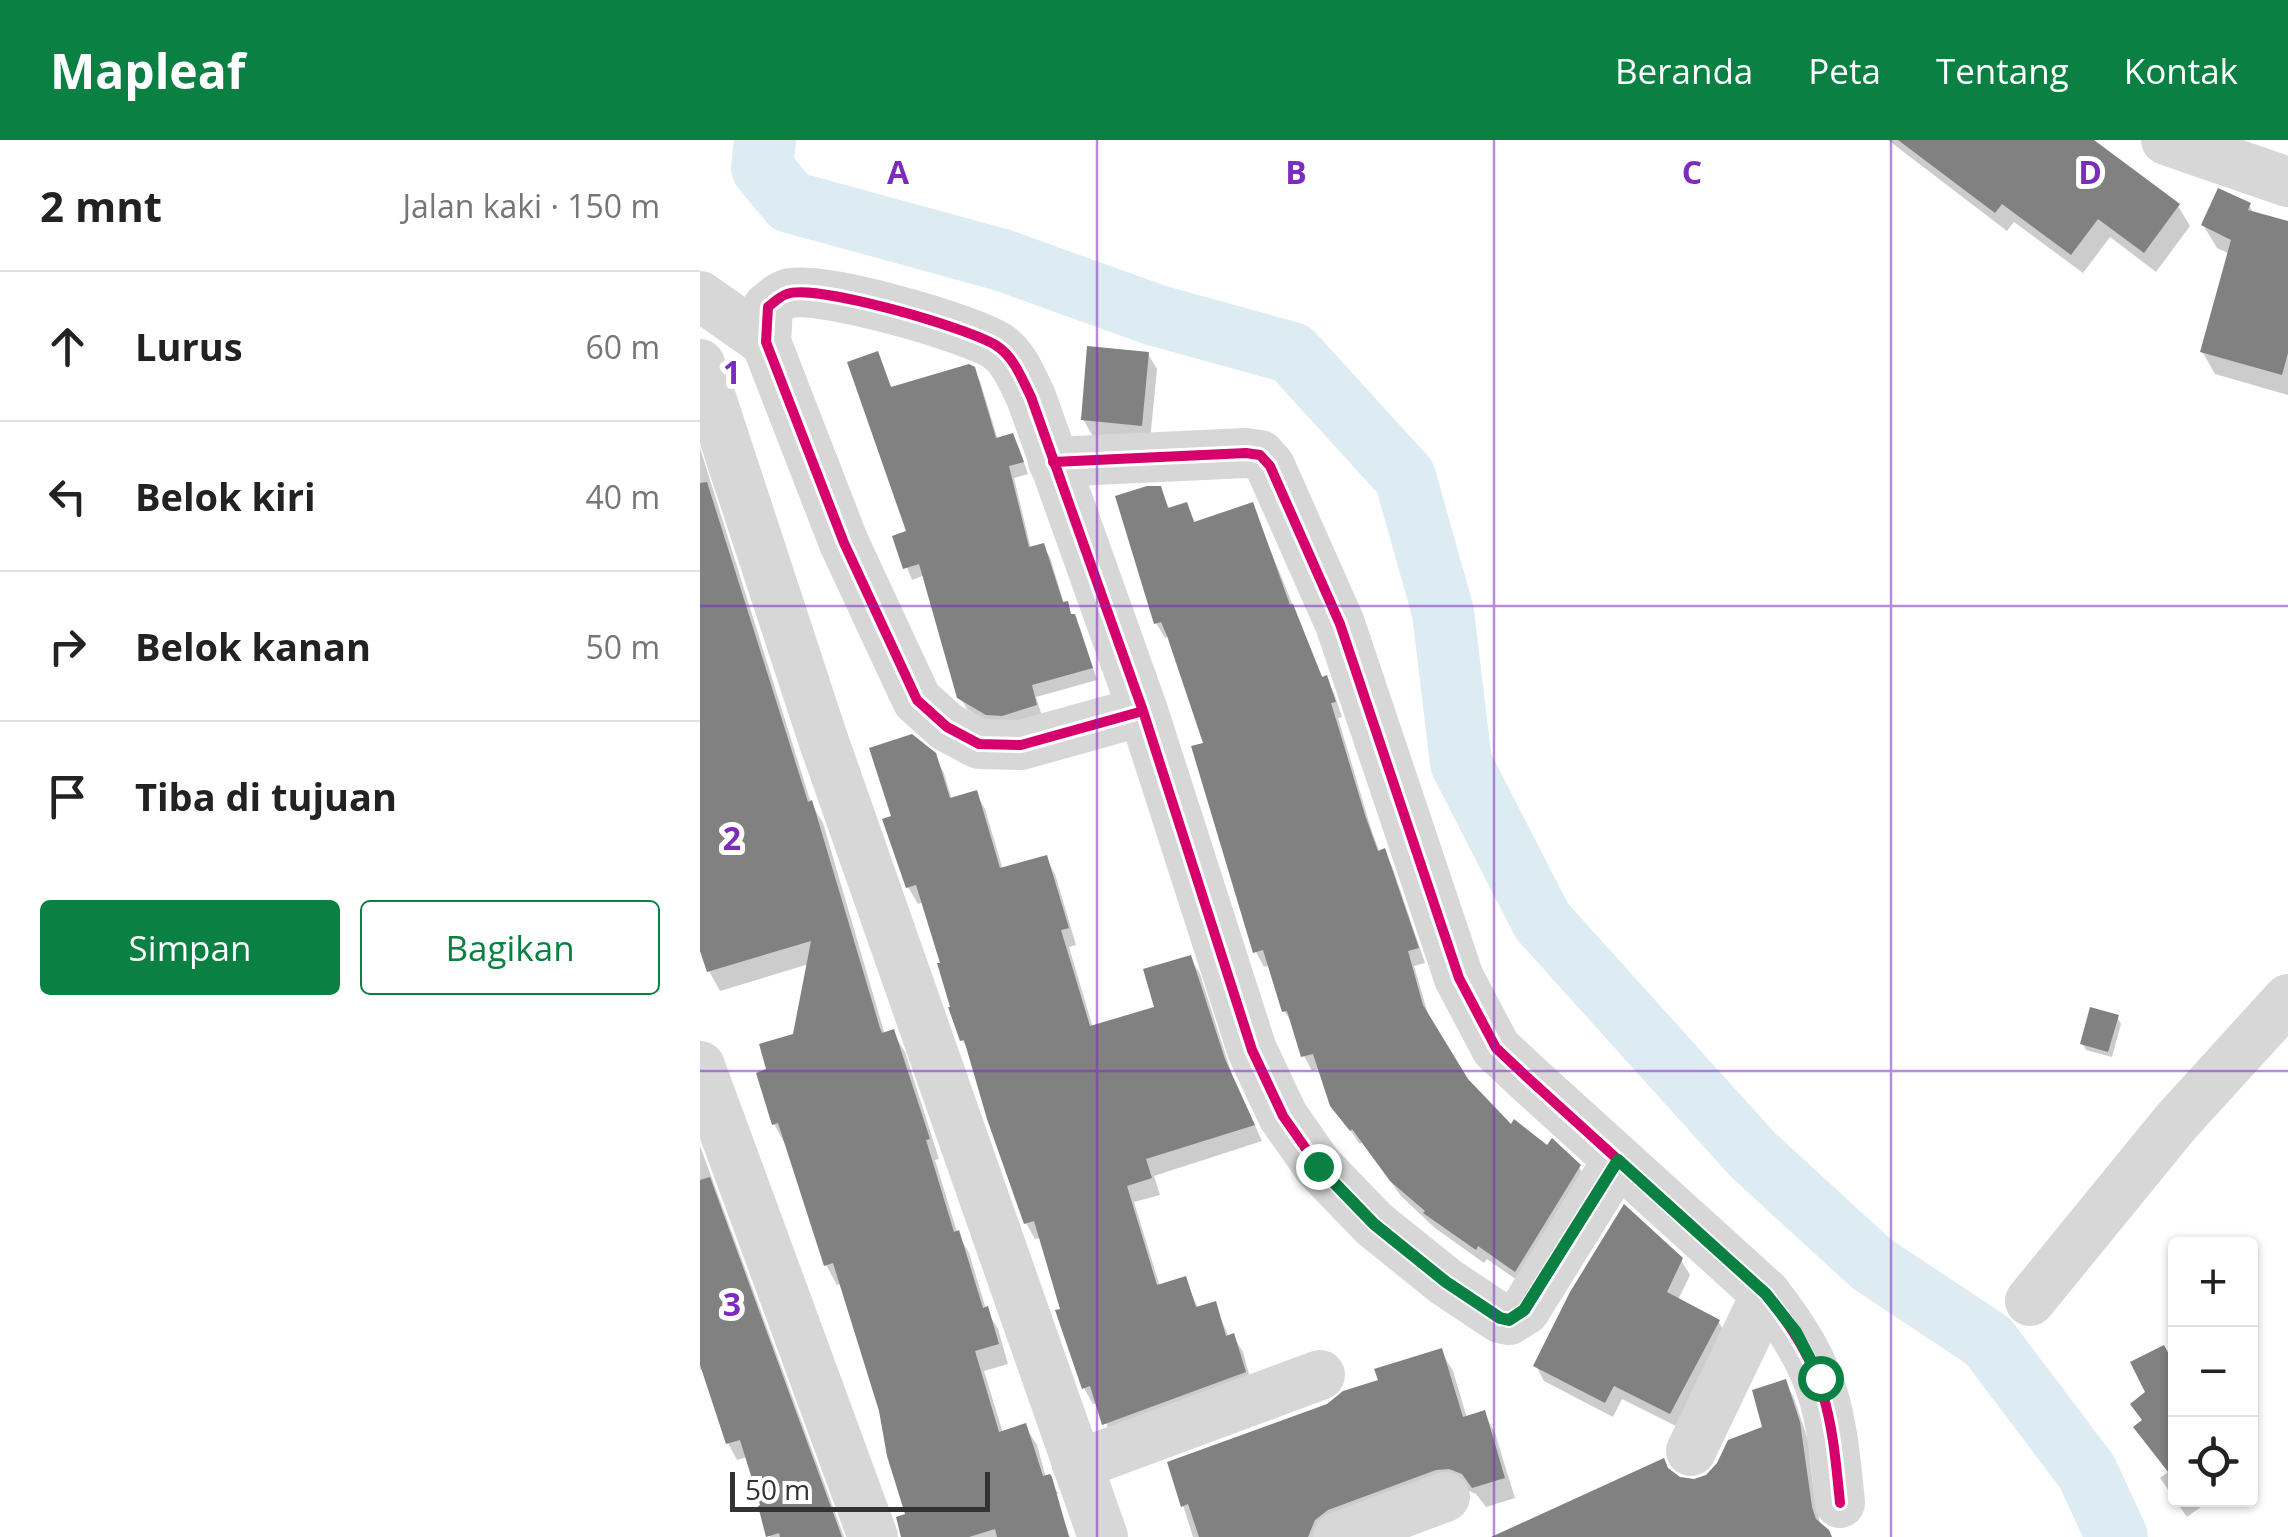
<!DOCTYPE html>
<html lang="id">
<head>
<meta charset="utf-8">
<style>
	body { margin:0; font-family:"Open Sans",sans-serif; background:#f2f2f2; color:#222 }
	.controls { position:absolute; right:30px; bottom:30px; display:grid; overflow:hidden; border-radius:10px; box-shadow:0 2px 8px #0004 }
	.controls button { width:90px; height:90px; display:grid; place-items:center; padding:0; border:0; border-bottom:2px solid #e0e0e0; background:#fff; color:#222; font:50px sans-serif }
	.scale { position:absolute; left:30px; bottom:25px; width:260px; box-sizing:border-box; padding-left:10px; border:5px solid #333; border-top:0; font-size:28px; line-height:35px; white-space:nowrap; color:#333; -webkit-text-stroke:8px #fff; paint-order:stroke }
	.stop { position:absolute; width:30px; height:30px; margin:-22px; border:8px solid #0b8043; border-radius:50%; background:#fff }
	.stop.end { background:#0b8043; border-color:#fff; box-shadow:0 2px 10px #0008 }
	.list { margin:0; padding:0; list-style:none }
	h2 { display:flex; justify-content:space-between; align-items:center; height:130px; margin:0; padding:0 40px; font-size:42px }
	h2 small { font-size:32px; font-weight:400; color:#767676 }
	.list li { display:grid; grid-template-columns:65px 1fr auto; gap:30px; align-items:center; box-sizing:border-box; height:150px; padding:0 40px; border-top:2px solid #e0e0e0 }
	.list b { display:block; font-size:38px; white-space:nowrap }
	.list em { font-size:32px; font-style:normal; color:#767676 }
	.actions { display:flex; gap:20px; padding:30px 40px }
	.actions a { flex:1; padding:22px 0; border:2px solid #0b8043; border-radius:10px; text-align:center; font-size:35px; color:#0b8043 }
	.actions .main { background:#0b8043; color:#fff }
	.icon { flex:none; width:55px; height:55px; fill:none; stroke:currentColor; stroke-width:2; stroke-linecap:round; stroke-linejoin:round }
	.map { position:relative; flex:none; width:1588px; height:1397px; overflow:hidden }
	header { display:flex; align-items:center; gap:60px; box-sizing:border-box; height:140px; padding:0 50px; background:#0b8043; color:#fff }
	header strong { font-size:48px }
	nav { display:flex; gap:55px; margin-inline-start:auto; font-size:35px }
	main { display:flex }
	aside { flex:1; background:#fff }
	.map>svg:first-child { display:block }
	.shadow { fill:#0003 }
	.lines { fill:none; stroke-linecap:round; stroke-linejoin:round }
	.river { stroke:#ddebf3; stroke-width:62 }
	.building { fill:#818181 }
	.minor { stroke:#d7d7d7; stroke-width:50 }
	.cycleway-casing { stroke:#fff; stroke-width:16 }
	.cycleway { stroke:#d6006c; stroke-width:10 }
	.route { stroke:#0b8043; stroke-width:12 }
	.grid { fill:none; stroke:#7b2cbf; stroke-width:2.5; stroke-opacity:0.55 }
	.grid-label { font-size:32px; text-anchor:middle; font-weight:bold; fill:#7b2cbf; stroke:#fff; stroke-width:10; stroke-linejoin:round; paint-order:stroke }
</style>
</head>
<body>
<header>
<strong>Mapleaf</strong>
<nav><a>Beranda</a><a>Peta</a><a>Tentang</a><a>Kontak</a></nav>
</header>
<main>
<aside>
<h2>2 mnt<small>Jalan kaki · 150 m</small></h2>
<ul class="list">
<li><svg class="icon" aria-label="ahead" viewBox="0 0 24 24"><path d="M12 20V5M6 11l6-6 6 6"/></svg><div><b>Lurus</b></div><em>60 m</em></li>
<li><svg class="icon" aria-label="left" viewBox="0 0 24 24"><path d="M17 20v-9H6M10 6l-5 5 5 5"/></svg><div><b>Belok kiri</b></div><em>40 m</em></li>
<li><svg class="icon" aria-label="right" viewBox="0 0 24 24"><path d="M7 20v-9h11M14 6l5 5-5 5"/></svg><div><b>Belok kanan</b></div><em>50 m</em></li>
<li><svg class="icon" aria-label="arrive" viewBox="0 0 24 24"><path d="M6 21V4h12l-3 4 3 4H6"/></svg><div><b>Tiba di tujuan</b></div></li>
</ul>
<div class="actions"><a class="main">Simpan</a><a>Bagikan</a></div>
</aside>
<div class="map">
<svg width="1588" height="1397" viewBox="0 0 1588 1397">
	<rect width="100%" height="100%" fill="#fff"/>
	<!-- shadow -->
	<g class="shadow">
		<path d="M1188 0H1390L1478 66 1490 86 1456 132 1410 97 1383 133 1314 82 1307 91Z"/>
		<path d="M1549 65 1554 74 1588 84V255L1515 234 1502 211 1530 114 1517 108 1503 85Z"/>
		<path d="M448 214 457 229 450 300 392 295 383 279Z"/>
		<path d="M273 229 280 241 298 300 312 296 319 308 328 334 314 338 331 409 343 406 350 417 364 464 380 488 397 540 336 557 342 576 295 586 267 569 260 557 225 435 212 440 195 397 209 392 192 250Z"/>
		<path d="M0 308 111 663 123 683 185 895 193 892 205 912 239 1019 235 1020 257 1092 269 1113 286 1169 298 1189 308 1224 284 1231 303 1293 325 1286 337 1305 346 1338 359 1354H355L370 1397H202L208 1376 181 1271 142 1143 137 1145 126 1125 85 1004 74 984 70 931 96 896 109 824 20 851 9 831 0 802Z"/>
		<path d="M460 348 470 370 486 365 496 384 552 365 623 539 626 538 634 553 642 577 638 578 672 692 680 713 684 711 692 726 725 823 714 826 730 881 766 941 811 987 879 1027 888 1042 824 1145 787 1119 784 1123 735 1088 701 1056 662 1002 660 1004 632 965 621 928 612 931 604 916 594 885 584 871 570 825 564 827 556 812 517 691 506 604 468 496 465 498 456 483Z"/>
		<path d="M234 615 244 633 252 660 276 653 285 669 303 730 346 718 355 734 376 805 369 807 393 888 457 869 490 818 500 834 533 938 562 1001 454 1036 460 1055 434 1062 460 1147 485 1139 498 1168 514 1164 529 1197 533 1196 543 1212 553 1249 413 1300 398 1263 393 1264 384 1248 341 1098 335 1099 326 1083 272 917 262 900 224 762 218 764 208 747 194 678Z"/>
		<path d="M1417 877 1421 884 1412 917 1386 910 1382 903Z"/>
		<path d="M0 1006 144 1397H70L47 1317 37 1320 28 1303 4 1228 0 1230Z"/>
		<path d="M981 1120 990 1135 978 1160 1018 1181 1027 1196 978 1287 922 1259 913 1277 844 1241 836 1226Z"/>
		<path d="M741 1211 753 1231 767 1278 784 1273 795 1293 815 1358 786 1367 776 1354 762 1348 629 1397H493L470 1324 628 1266Z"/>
		<path d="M1476 1230V1360H1502L1505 1364 1487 1377 1460 1338 1468 1332 1436 1288 1444 1282Z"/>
		<path d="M1085 1242 1094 1258 1108 1300 1114 1354 1122 1393 1113 1397H797L969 1332 979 1340 994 1342 1008 1337 1065 1289Z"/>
	</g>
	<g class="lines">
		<!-- river -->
		<path class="river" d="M65 0 62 28 90 62 302 120 455 175 592 213 705 337 743 472 761 623 842 781 1053 1015 1172 1124 1288 1201 1387 1332 1417 1397"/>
	</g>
	<!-- building -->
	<g class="building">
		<path d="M1198 0H1394L1480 64 1444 113 1398 79 1371 115 1302 64 1295 73Z"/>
		<path d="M1518 48 1551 63 1548 70 1588 81V213L1582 235 1500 212 1531 100 1501 85Z"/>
		<path d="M387 206 449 212 442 286 381 280Z"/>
		<path d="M178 211 191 247 269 224 275 227 296 298 313 293 324 322 309 326 329 407 344 403 363 462 368 461 371 474H375L393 528 332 545 337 565 302 576 286 575 257 558 219 424 203 429 192 396 206 391 147 222Z"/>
		<path d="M7 342 108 662 112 660 180 888 182 893 194 889 230 999 226 1000 254 1092 259 1090 283 1168 288 1166 299 1204 275 1211 299 1292 326 1283 343 1336 350 1334 352 1337 369 1397H297L295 1389 269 1397H201L196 1377 205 1374 187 1316 179 1271 133 1123 124 1126 78 983 72 985 56 933 66 929 59 904 93 894 111 801 7 832 0 811V343Z"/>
		<path d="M447 346H461L468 368 487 362 494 382 553 362 590 465 593 464 622 537 627 535 636 562 631 563 665 675 678 711 685 708 719 808 708 811 723 865 768 939 811 984 814 979 847 1005 852 998 881 1025 815 1132 778 1106 776 1110 723 1073 725 1071 690 1041 652 989 650 991 630 966 613 914 601 917 587 871 582 872 563 810 553 813 491 606 503 603 467 496 461 482 454 484 415 356Z"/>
		<path d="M212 594 236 613 250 658 277 650 300 728 347 715 369 788 361 790 390 886 454 867 443 829 491 815 525 919 555 985 446 1019 452 1038 427 1046 457 1145 486 1136 496 1167 516 1161 526 1196 534 1193 546 1232 402 1285 390 1246 382 1249 355 1170 360 1169 334 1081 324 1084 287 979 264 900 260 901 248 867H250L237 823H240L216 745 206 748 182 679 191 676 169 608Z"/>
		<path d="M1390 867 1419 875 1408 912 1380 904Z"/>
		<path d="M10 1037 142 1397H80L79 1393 66 1397 58 1366 60 1365 40 1300 26 1304 0 1225V1040Z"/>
		<path d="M924 1064 983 1118 967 1152 1020 1180 970 1274 914 1246 905 1263 833 1226 870 1152Z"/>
		<path d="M1464 1205 1476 1227V1342L1433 1287 1442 1280 1430 1264 1445 1252 1430 1222Z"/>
		<path d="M742 1208 763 1277 785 1270 805 1338 772 1348 762 1334 749 1329 736 1330 628 1370 615 1380 608 1397H499L488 1364 481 1367 467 1322 627 1264 643 1251 678 1240 674 1229Z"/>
		<path d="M1086 1239 1100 1282 1112 1367 1116 1379 1129 1390 1132 1397H791L964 1318 968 1328 980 1337 994 1339 1006 1335 1017 1323 1028 1300 1062 1287 1052 1250Z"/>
	</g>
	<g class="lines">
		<!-- minor -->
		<g class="minor">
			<path d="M1466 0 1588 42"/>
			<path d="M0 156 66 202"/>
			<path d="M0 224 123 599 403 1397"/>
			<path d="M353 322 546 313 560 315 570 326 640 484 759 838 796 908 829 939 1066 1154C1126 1231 1131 1269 1140 1363"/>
			<path d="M443 571 321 605 279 604 247 587 217 560 144 403 66 202 68 167C73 163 80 156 87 154 114 143 270 188 297 206 314 217 322 239 331 257L443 571 552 910 583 976 618 1026 674 1084 746 1142 800 1178 809 1180 825 1170 918 1020"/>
			<path d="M0 926 173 1397"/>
			<path d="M1330 1161 1476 982 1588 859"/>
			<path d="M991 1311 1066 1154"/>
			<path d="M377 1325 620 1235"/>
			<path d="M638 1397 745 1357"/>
		</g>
		<defs>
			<g id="cycleway">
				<path d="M353 322 546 313 560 315 570 326 640 484 759 838 796 908 829 939 1066 1154C1126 1231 1131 1269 1140 1363"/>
				<path d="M443 571 321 605 279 604 247 587 217 560 144 403 66 202 68 167C73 163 80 156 87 154 114 143 270 188 297 206 314 217 322 239 331 257L443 571 552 910 583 976 618 1026 674 1084 746 1142 800 1178 809 1180 825 1170 918 1020"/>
			</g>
		</defs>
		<!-- cycleway casing -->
		<use href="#cycleway" class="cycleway-casing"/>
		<!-- cycleway -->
		<use href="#cycleway" class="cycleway"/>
	</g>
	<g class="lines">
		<!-- route -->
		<path class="route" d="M618 1026 674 1084 746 1142 800 1178 809 1180 824 1170 918 1020 1066 1154 1096 1192 1120 1238"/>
	</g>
	<!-- grid -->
	<path class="grid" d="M397 0V1397M794 0V1397M1191 0V1397M0 466H1588M0 931H1588"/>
	<g class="grid-label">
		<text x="198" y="44">A</text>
		<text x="596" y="44">B</text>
		<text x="992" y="44">C</text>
		<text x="1390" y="44">D</text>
		<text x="32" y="244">1</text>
		<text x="32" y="710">2</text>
		<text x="32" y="1176">3</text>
	</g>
</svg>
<div class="controls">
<button>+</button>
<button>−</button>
<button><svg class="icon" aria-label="locate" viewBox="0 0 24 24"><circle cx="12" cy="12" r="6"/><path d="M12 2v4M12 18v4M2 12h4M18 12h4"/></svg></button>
</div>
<div class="scale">50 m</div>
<div class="stop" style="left:1120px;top:1238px"></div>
<div class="stop end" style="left:618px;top:1026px"></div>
</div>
</main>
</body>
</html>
